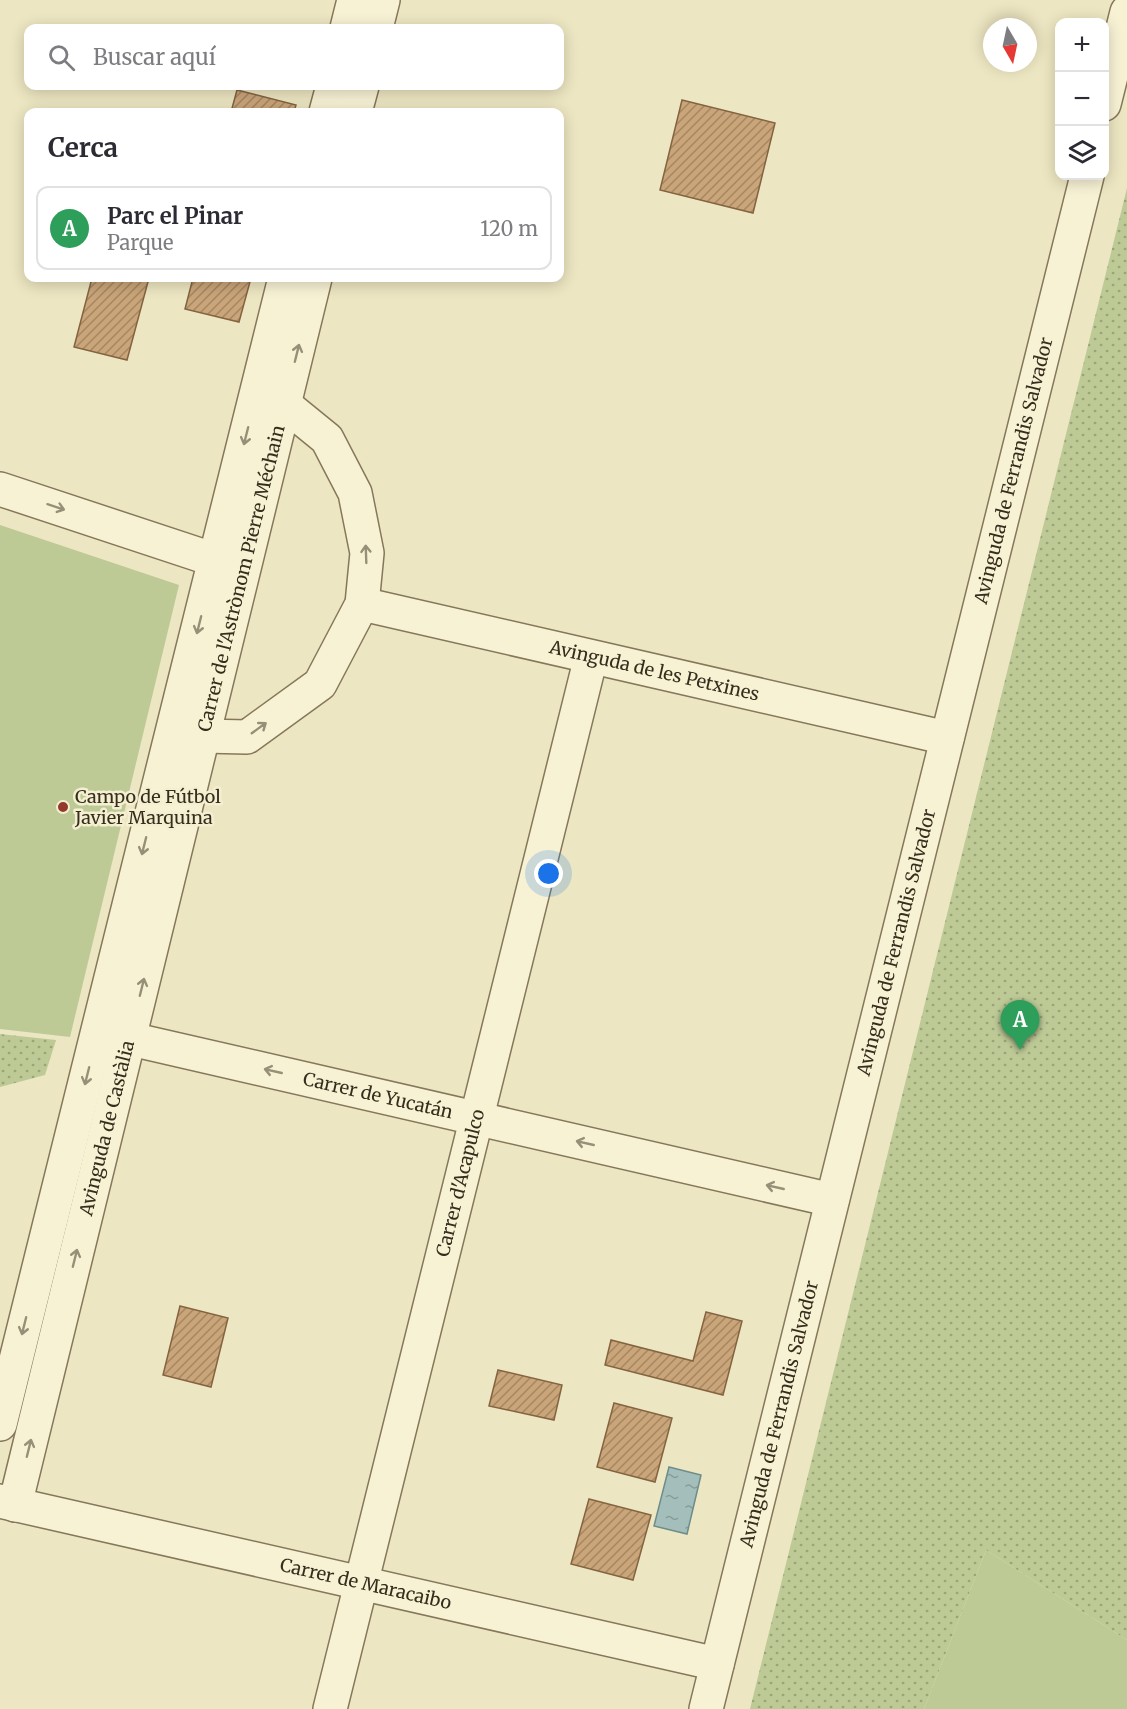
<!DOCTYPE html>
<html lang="es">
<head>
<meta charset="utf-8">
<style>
	body { margin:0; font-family:Merriweather,serif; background:#f7f7f7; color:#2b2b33 }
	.controls { position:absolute; right:18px; top:18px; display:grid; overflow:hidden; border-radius:12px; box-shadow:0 3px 15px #0003 }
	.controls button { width:54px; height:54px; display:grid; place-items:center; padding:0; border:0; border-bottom:2px solid #e1e1e2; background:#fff; color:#2b2b33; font:30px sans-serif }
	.compass { position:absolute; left:983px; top:18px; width:54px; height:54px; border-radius:50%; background:#fff; box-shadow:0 3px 15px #0003; rotate:171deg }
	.you { position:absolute; left:549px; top:874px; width:21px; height:21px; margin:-15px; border:4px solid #fff; border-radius:50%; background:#1a73e8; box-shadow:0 0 0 9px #1a73e833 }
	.badge { display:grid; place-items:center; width:39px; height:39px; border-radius:50%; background:#b45309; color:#fff; font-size:20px; font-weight:700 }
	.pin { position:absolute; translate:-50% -50px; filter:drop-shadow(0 2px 3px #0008) }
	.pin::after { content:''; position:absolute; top:32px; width:21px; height:18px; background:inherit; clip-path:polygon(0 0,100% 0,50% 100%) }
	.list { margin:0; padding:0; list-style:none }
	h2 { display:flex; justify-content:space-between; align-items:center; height:78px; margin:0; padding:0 24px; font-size:26px }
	h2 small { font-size:20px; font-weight:400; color:#7c7c81 }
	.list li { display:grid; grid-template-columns:39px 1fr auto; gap:18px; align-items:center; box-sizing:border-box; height:84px; margin:0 12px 12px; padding:0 12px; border:2px solid #e1e1e2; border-radius:12px }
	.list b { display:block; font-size:22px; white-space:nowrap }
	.list p { margin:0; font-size:20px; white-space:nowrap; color:#7c7c81 }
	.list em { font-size:20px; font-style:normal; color:#7c7c81 }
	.icon { flex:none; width:33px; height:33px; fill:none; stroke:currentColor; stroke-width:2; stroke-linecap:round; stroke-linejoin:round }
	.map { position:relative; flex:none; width:1127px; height:1709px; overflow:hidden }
	.search { position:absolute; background:#fff; box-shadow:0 3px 15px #0003; left:24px; top:24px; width:540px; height:66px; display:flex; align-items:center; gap:15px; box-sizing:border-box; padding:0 21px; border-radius:12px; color:#7c7c81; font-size:22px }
	.panel { position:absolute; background:#fff; box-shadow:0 3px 15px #0003; left:24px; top:108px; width:540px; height:174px; border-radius:12px }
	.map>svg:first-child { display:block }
	.green { fill:#bdca96 }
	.park { fill:url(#park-dots) }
	.water { fill:url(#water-ripples); stroke:#6c8d89; stroke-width:1.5 }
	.building { fill:url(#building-hatch); stroke:#846440; stroke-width:1.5 }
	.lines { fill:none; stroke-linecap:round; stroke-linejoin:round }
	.minor-casing { stroke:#86775a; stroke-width:36 }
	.minor { stroke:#f8f2d5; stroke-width:33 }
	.oneway { stroke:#979079 }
	.poi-dot { fill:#93392b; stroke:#f4efd1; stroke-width:2 }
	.labels { text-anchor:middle; stroke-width:5; stroke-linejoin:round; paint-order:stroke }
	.street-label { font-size:18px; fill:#362d1d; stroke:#f4efd1 }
	.poi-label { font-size:18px; fill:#362d1d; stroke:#f4efd1; text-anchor:start }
</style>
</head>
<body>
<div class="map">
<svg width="1127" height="1709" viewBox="0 0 1127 1709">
	<defs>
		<pattern id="park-dots" width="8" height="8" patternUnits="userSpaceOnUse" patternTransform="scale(1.5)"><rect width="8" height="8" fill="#bdca96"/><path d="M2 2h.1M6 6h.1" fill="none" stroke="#9aa47a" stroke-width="1.8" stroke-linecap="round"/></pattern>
		<pattern id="water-ripples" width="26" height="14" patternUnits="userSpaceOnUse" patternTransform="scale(1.5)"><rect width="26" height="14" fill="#a4bfbb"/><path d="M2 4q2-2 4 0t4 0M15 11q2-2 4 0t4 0" fill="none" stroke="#869c97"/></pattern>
		<pattern id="building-hatch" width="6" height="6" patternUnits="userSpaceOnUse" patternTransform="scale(1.5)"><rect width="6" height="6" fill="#caa579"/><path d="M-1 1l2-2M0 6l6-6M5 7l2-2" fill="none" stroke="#a58763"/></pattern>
	</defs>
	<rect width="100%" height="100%" fill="#ede6c2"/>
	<!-- green -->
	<g class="green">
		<path d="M0 525 179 585 70 1037 0 1029Z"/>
		<path d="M986 1550 1127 1640V1709H924Z"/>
	</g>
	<!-- park -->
	<g class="park">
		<path d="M1127 188V1640L986 1550 924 1709H750Z"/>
		<path d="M0 1034 56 1040 45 1075 0 1087Z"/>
	</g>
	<!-- water -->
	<path class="water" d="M669 1467 701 1475 687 1534 654 1526Z"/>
	<!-- building -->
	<g class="building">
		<path d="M237 90 296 105 294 112H231Z"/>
		<path d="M682 100 775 123 753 213 660 190Z"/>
		<path d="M92 278H149L127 360 74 347Z"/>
		<path d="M193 278H251L239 322 185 309Z"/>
		<path d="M180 1306 228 1318 211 1387 163 1375Z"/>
		<path d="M706 1312 742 1321 723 1395 605 1365 611 1340 693 1361Z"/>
		<path d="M498 1370 562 1385 554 1420 489 1406Z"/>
		<path d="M614 1403 672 1418 655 1482 597 1467Z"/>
		<path d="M589 1499 651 1515 633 1580 571 1564Z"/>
	</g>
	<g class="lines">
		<defs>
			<g id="minor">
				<path d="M347 28 354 0"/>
				<path d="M376 28 383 0"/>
				<path d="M1104 104 1127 12"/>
				<path d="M326 112 333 86"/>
				<path d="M355 112 362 86"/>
				<path d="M0 489 215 560"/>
				<path id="s1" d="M362 604 947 738"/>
				<path d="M184 731 203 736 247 737 320 684 362 604 367 553 355 493 327 439 284 404 267 397"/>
				<path id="s2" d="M109 1034 832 1200"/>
				<path d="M0 1424 285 278"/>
				<path id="s3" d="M0 1501 717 1664"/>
				<path id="s4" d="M15 1505 315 278"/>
				<path id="s5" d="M330 1709 591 657"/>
				<path id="s6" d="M706 1709 1087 176"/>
			</g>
		</defs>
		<!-- minor casing -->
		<use href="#minor" class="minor-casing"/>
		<!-- minor -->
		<use href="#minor" class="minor"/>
	</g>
	<!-- one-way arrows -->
	<defs><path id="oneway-shaft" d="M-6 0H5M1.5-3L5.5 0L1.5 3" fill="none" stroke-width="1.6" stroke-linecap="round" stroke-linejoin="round" transform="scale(1.5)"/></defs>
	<g class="oneway">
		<use href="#oneway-shaft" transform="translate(297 353) rotate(-76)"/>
		<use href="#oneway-shaft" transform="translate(246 436) rotate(104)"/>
		<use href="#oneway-shaft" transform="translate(56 507) rotate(18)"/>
		<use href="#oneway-shaft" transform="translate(366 554) rotate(-92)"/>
		<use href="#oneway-shaft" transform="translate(199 625) rotate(104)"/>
		<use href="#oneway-shaft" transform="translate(259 728) rotate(-36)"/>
		<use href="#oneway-shaft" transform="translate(144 846) rotate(104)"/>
		<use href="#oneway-shaft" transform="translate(142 987) rotate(-76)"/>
		<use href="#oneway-shaft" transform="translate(273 1071) rotate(-167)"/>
		<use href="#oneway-shaft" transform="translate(87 1076) rotate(104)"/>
		<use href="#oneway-shaft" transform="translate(585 1143) rotate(-167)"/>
		<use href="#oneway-shaft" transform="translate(775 1187) rotate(-167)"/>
		<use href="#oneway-shaft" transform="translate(75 1258) rotate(-76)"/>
		<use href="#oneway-shaft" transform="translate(24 1326) rotate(104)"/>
		<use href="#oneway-shaft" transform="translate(29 1448) rotate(-76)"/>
	</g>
	<!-- markers -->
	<circle class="poi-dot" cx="63" cy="807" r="6"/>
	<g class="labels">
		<!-- street labels -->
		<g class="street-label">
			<text dy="6" stroke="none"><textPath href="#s6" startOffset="1276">Avinguda de Ferrandis Salvador</textPath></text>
			<text dy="6" stroke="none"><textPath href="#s4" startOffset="954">Carrer de l'Astrònom Pierre Méchain</textPath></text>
			<text dy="6" stroke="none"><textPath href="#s1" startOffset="300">Avinguda de les Petxines</textPath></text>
			<text dy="6" stroke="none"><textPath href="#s6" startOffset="790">Avinguda de Ferrandis Salvador</textPath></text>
			<text dy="6" stroke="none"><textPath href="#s2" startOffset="276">Carrer de Yucatán</textPath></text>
			<text dy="6" stroke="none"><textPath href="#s4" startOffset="388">Avinguda de Castàlia</textPath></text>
			<text dy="6" stroke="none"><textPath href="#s5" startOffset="542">Carrer d'Acapulco</textPath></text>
			<text dy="6" stroke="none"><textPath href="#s6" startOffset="304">Avinguda de Ferrandis Salvador</textPath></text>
			<text dy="6" stroke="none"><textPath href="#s3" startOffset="375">Carrer de Maracaibo</textPath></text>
		</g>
		<!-- poi labels -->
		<g class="poi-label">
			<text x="75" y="803">Campo de Fútbol<tspan x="75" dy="21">Javier Marquina</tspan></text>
		</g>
	</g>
</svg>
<div class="controls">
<button>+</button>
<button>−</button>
<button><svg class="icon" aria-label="layers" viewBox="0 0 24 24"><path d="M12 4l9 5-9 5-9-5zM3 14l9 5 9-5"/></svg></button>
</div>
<svg class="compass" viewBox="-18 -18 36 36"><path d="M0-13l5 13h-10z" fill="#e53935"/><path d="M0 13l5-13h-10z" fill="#7c7c81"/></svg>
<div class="you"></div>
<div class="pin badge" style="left:1020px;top:1050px;background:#2e9e5b">A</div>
<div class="search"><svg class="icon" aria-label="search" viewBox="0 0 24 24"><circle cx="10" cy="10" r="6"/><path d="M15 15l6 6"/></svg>Buscar aquí</div>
<section class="panel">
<h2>Cerca<small></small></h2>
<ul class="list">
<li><span class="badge" style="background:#2e9e5b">A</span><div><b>Parc el Pinar</b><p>Parque</p></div><em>120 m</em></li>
</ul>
</section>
</div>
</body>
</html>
